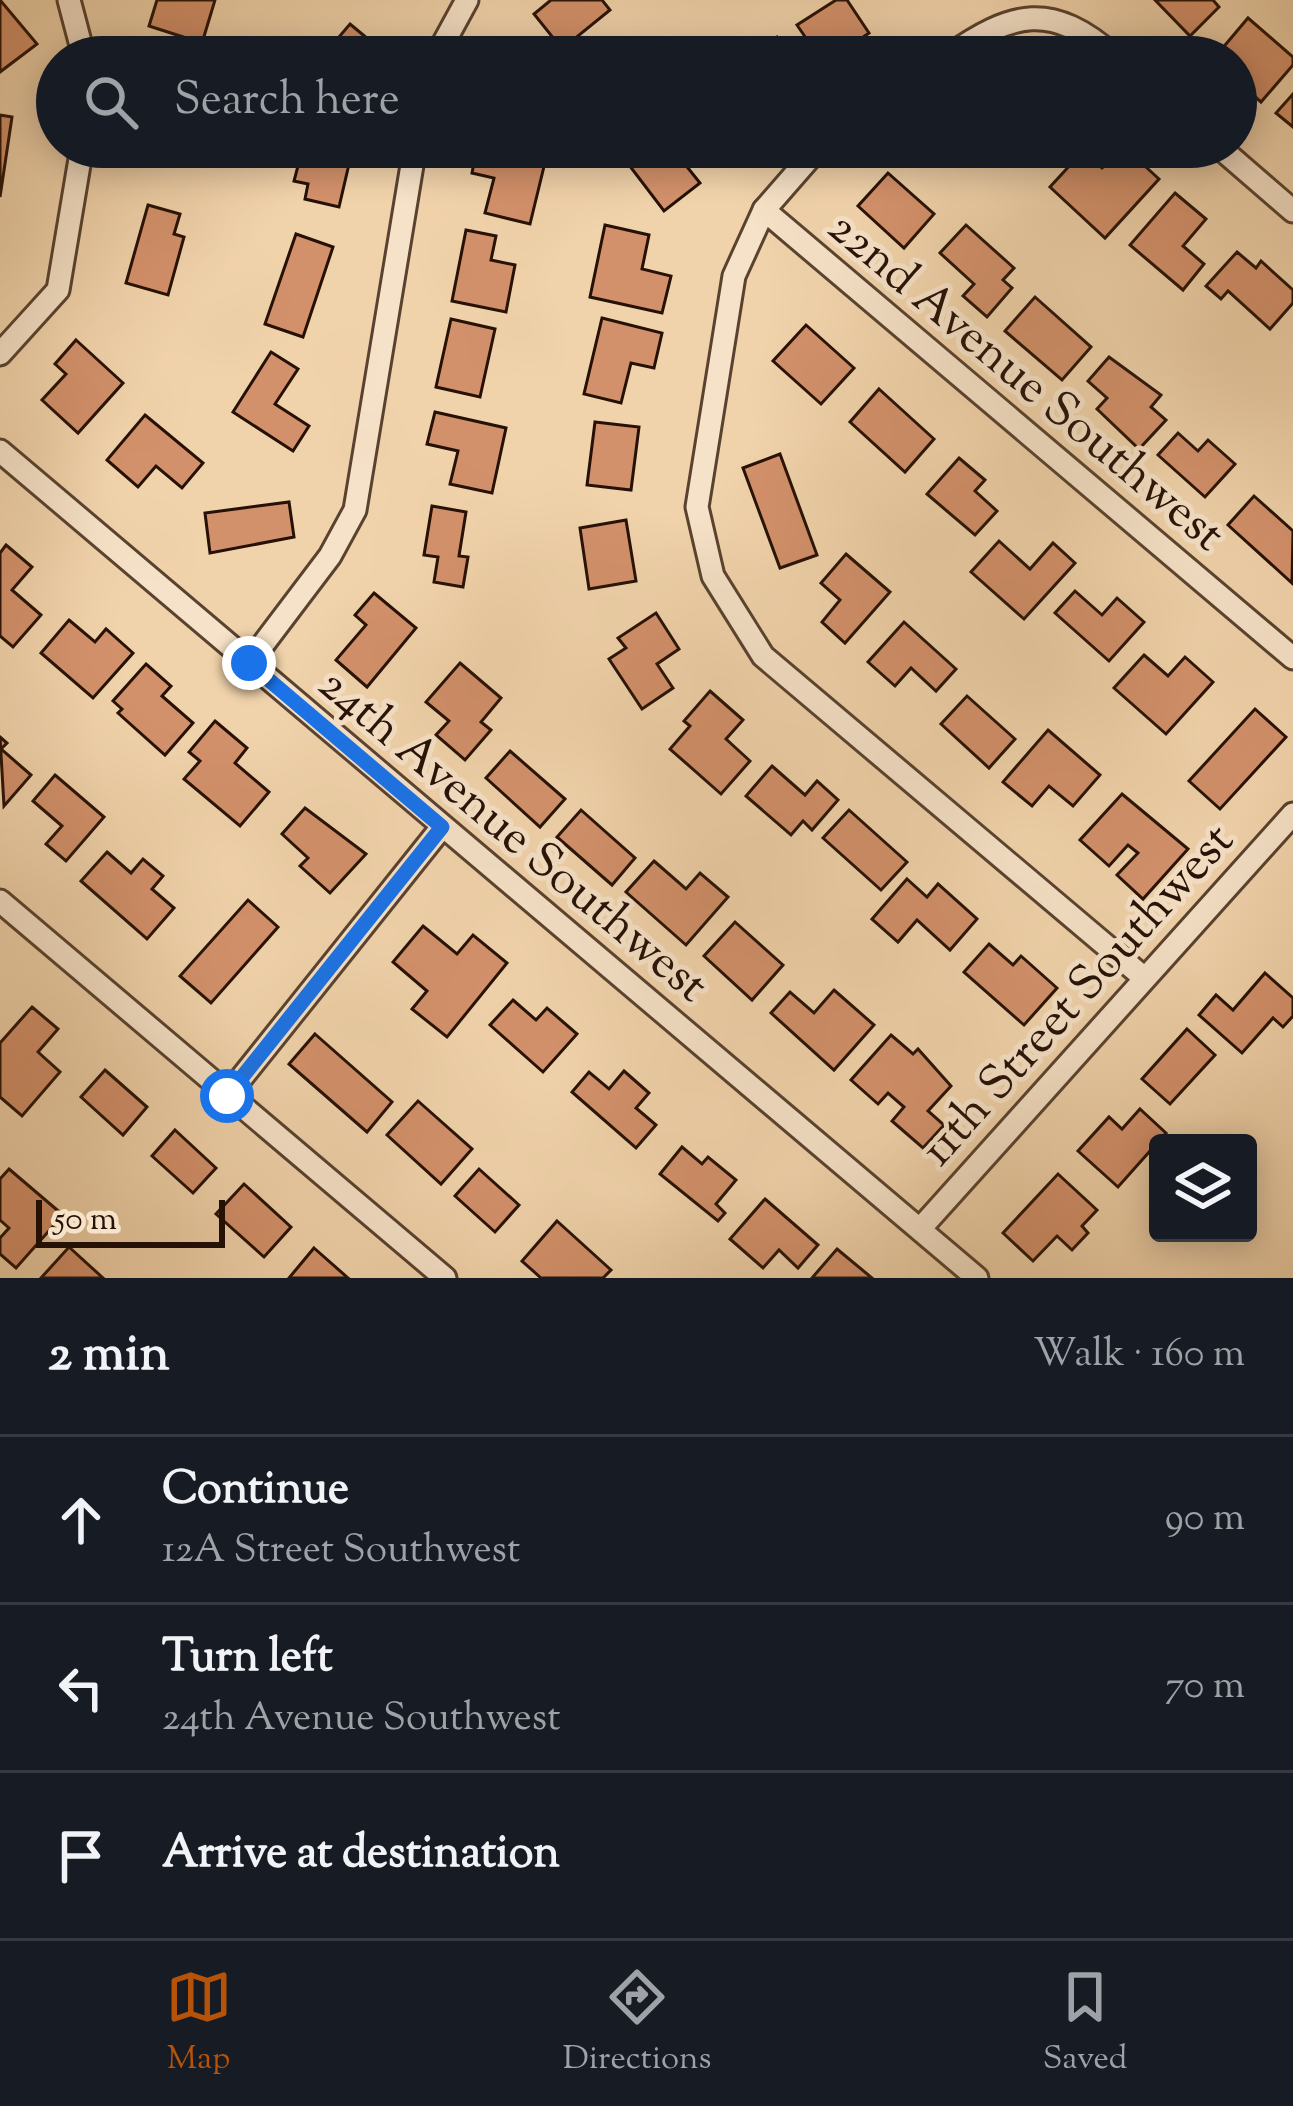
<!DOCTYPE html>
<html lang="en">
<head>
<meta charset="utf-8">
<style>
	body { margin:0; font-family:"Sorts Mill Goudy",serif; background:#20242c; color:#f1f3f6 }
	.controls { position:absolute; right:36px; bottom:36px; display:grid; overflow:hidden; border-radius:12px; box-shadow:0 6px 30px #0003 }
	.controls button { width:108px; height:108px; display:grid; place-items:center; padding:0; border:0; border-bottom:3px solid #363941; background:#171b24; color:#f1f3f6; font:60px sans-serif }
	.scale { position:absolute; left:36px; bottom:30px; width:189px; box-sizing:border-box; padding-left:12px; border:6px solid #261106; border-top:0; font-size:33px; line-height:42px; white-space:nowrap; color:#261106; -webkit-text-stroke:9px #f6e2c8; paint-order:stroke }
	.stop { position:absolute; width:36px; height:36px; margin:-27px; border:9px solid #1a73e8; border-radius:50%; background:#fff }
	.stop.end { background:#1a73e8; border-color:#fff; box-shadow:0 3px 12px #0008 }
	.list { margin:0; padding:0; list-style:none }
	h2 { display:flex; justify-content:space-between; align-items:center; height:156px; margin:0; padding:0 48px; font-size:51px }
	h2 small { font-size:39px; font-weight:400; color:#9ea1a6 }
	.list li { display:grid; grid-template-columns:78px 1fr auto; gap:36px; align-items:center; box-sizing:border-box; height:168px; padding:0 48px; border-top:3px solid #363941 }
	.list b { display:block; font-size:45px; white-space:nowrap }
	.list p { margin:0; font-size:39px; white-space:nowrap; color:#9ea1a6 }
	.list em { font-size:39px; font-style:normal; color:#9ea1a6 }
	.icon { flex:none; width:66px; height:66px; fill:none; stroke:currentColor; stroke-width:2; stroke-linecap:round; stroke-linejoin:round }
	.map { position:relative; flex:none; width:1293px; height:1278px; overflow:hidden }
	.search { position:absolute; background:#171b24; box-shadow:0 6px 30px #0003; left:36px; right:36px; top:36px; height:132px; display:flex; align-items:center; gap:30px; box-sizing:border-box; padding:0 42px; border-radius:66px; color:#9ea1a6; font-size:45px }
	.sheet { height:660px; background:#171b24 }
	nav { display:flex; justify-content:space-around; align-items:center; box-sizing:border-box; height:168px; border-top:3px solid #363941; background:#171b24; font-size:33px; color:#9ea1a6 }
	nav a { display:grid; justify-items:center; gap:6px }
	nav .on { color:#b45309 }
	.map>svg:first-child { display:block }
	.building { fill:#d3916b; stroke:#261106; stroke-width:3 }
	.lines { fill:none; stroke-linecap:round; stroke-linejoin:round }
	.minor-casing { stroke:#59422f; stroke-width:27 }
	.minor { stroke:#f6e2c8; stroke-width:21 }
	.route { stroke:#1a73e8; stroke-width:15 }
	.labels { text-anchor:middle; stroke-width:10; stroke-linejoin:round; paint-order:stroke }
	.street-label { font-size:48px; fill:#261106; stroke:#f6e2c8 }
</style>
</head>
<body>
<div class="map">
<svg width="1293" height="1278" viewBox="0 0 1293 1278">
	<rect width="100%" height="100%" fill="#f1d3ab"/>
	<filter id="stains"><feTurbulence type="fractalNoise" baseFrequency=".00167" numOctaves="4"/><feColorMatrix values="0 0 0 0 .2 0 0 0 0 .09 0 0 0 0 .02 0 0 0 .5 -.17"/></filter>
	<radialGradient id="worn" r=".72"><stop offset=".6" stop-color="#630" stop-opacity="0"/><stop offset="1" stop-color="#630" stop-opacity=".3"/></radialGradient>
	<!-- building -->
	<g class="building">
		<path d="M0 0 37 44 0 72Z"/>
		<path d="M157 0H215L202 43 149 26Z"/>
		<path d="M551 0H602L610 10 562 49 534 14Z"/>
		<path d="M836 0H847L869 33 834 57H819L797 25Z"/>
		<path d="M1155 0H1213L1219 7 1190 36Z"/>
		<path d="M1248 18 1293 57V65L1261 102 1236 80V57H1215Z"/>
		<path d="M350 24 374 44 363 57H322Z"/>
		<path d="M777 37 791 57H749Z"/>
		<path d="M509 45 534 55 533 57H504Z"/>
		<path d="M1293 94V127L1276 113Z"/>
		<path d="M0 115 12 117 0 197Z"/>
		<path d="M141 147H185L181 163 139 152Z"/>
		<path d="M315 147H353L339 207 305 199 308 184 294 181 299 162 311 165Z"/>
		<path d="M477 147 548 150 530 224 485 213 494 178 472 173Z"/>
		<path d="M635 147H685L676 153 700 183 664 211 629 165 641 155Z"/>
		<path d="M1124 147 1159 179 1105 238 1050 187 1083 151 1102 168Z"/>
		<path d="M888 173 934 214 904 248 858 206Z"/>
		<path d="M1175 193 1206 219 1183 246 1204 264 1183 290 1130 245Z"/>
		<path d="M148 205 180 214 174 234 184 237 168 295 126 283Z"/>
		<path d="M605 225 649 235 642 269 671 276 662 313 590 297Z"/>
		<path d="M966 225 1014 268 1003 280 1012 288 987 317 963 296 974 284 940 253Z"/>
		<path d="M466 230 496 236 491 260 515 265 506 312 452 301Z"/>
		<path d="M296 234 333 247 303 337 265 324Z"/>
		<path d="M1237 252 1256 268 1261 261 1293 290V303L1270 329 1228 291 1221 299 1206 286Z"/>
		<path d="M1035 297 1091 347 1062 380 1005 331Z"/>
		<path d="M602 318 662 333 654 368 631 363 621 403 584 394Z"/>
		<path d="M451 319 495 329 480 397 436 387Z"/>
		<path d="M806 325 854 368 821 404 773 361Z"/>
		<path d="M76 340 123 383 78 433 42 400 66 374 55 364Z"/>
		<path d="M271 352 298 369 275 404 309 426 293 451 233 412Z"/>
		<path d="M1109 357 1161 395 1151 407 1166 420 1139 449 1097 409 1107 398 1088 381Z"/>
		<path d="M879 389 934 439 905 472 850 422Z"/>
		<path d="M435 412 506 428 492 493 450 484 458 451 427 444Z"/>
		<path d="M145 415 203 463 182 488 156 466 138 487 107 460Z"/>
		<path d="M595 422 639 427 631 490 587 485Z"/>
		<path d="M1178 433 1198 451 1208 440 1235 464 1205 497 1158 455Z"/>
		<path d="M780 454 817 555 780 568 743 468Z"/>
		<path d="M959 458 985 480 975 491 997 511 975 535 927 494Z"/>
		<path d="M1254 496 1293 531 1292 583 1228 525Z"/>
		<path d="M289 502 294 537 210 553 205 513Z"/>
		<path d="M432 506 466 512 459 556 468 557 463 587 434 582 438 557 424 555Z"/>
		<path d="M626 520 636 581 589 589 580 528Z"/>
		<path d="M999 541 1030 569 1053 543 1075 563 1024 619 971 572Z"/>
		<path d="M6 545 32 567 12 590 41 615 13 647 0 636V553Z"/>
		<path d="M846 554 890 592 845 643 822 622 840 600 821 583Z"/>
		<path d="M1075 591 1102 615 1117 598 1144 622 1109 661 1055 613Z"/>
		<path d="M374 593 416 628 367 687 336 660 366 625 355 615Z"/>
		<path d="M656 613 679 649 657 664 673 688 642 709 609 659 626 648 618 638Z"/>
		<path d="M69 620 95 642 106 629 133 653 93 698 41 653Z"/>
		<path d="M904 622 956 669 936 691 911 668 895 686 868 662Z"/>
		<path d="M1144 655 1168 676 1185 657 1213 682 1166 734 1114 688Z"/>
		<path d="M460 663 501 698 481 722 491 730 465 760 436 735 449 721 426 702Z"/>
		<path d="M146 664 171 686 162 696 193 723 165 755 118 713 122 709 113 701Z"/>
		<path d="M710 691 743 720 726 739 750 761 721 794 670 749 690 726 684 721Z"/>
		<path d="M967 696 1015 739 989 768 941 724Z"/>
		<path d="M1255 709 1286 737 1220 809 1189 781Z"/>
		<path d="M215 721 247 748 235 763 269 792 240 826 184 779 200 761 189 752Z"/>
		<path d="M1048 730 1100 775 1073 806 1049 786 1032 806 1003 782Z"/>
		<path d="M0 737 7 743 1 749 31 775 4 806Z"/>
		<path d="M510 751 565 799 540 827 486 778Z"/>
		<path d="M772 766 805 795 817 781 838 800 812 830 803 821 791 835 746 796Z"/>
		<path d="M55 775 104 817 66 861 46 844 62 826 33 801Z"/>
		<path d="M1122 794 1188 849 1143 899 1117 875 1138 853 1128 845 1109 866 1080 840Z"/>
		<path d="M305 808 366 854 330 893 300 866 308 858 282 834Z"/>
		<path d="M581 810 635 858 612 885 557 837Z"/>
		<path d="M849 810 907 862 881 890 823 838Z"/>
		<path d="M107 852 131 873 143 859 163 876 152 889 174 908 147 939 81 881Z"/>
		<path d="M654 861 686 889 700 873 728 897 686 945 626 892Z"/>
		<path d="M907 879 927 897 938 884 977 919 950 950 917 920 898 942 872 919Z"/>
		<path d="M248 900 278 927 211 1003 180 976Z"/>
		<path d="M735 922 783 965 752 1000 704 956Z"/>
		<path d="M423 926 457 954 473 935 507 963 447 1037 412 1009 427 991 393 962Z"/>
		<path d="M989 944 1013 965 1021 956 1057 988 1024 1025 964 972Z"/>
		<path d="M1265 973 1293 998V1016L1283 1027 1273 1018 1242 1053 1199 1015 1216 995 1233 1010Z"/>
		<path d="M834 990 874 1025 834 1070 771 1013 790 992 814 1013Z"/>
		<path d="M513 1000 536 1020 547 1008 577 1034 543 1072 490 1025Z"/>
		<path d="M32 1007 58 1029 38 1052 60 1072 22 1116 0 1097V1043Z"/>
		<path d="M1187 1029 1215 1055 1170 1104 1142 1079Z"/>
		<path d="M315 1034 392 1102 367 1132 289 1064Z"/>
		<path d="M891 1035 913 1054 918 1049 951 1086 928 1111 944 1125 923 1148 892 1121 904 1107 888 1093 878 1104 851 1080Z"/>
		<path d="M105 1070 147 1107 123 1135 81 1097Z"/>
		<path d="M624 1071 649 1093 636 1108 656 1125 636 1148 572 1092 589 1072 609 1089Z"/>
		<path d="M418 1101 472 1149 441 1184 387 1135Z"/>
		<path d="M1140 1109 1166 1133 1118 1187 1078 1151 1109 1117 1122 1129Z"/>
		<path d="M175 1130 216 1168 193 1193 152 1156Z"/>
		<path d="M682 1147 702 1164 708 1157 736 1180 716 1204 725 1213 718 1221 660 1174Z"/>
		<path d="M9 1169 63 1215 16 1268 0 1254V1238L9 1228 0 1220V1179Z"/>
		<path d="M479 1169 519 1205 495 1232 455 1196Z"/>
		<path d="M1058 1174 1097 1210 1082 1226 1088 1233 1072 1250 1057 1236 1033 1261 1003 1233Z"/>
		<path d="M244 1184 291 1227 264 1257 216 1214Z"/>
		<path d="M765 1199 818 1245 798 1268 779 1250 763 1268 730 1239Z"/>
		<path d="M557 1221 611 1270 603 1278H541L522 1261Z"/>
		<path d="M69 1247 103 1278H41Z"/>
		<path d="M314 1248 348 1278H289Z"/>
		<path d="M837 1249 872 1278H812Z"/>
	</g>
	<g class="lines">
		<defs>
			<g id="minor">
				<path d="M69 0 84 57"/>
				<path d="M436 57 467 0"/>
				<path d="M947 57C1013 11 1051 1 1115 57"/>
				<path d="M819 147 764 210 734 276 697 507 713 576 763 656 1142 976"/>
				<path d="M1219 147 1293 211"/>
				<path d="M764 210 1293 658"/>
				<path d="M0 354 58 290 82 147"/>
				<path d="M0 451 977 1278"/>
				<path d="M249 663 330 556 355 510 415 147"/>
				<path d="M0 901 445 1278"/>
				<path d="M227 1096 442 827"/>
				<path d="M920 1229 1293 814"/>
			</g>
		</defs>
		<!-- minor casing -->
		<use href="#minor" class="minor-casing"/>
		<!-- minor -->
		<use href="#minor" class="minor"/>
	</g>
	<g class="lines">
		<!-- route -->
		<path class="route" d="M227 1096 442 827 249 663"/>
	</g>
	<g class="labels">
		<!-- street labels -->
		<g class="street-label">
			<text transform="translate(1028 379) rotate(40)" y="17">22nd Avenue Southwest</text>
			<text transform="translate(515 833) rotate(40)" y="17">24th Avenue Southwest</text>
			<text transform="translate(1075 993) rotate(-48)" y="17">11th Street Southwest</text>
		</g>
	</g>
	<rect width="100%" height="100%" filter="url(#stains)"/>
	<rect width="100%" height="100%" fill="url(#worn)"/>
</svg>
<div class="controls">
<button><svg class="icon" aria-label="layers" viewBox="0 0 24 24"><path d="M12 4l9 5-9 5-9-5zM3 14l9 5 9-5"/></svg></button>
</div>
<div class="scale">50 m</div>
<div class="stop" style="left:227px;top:1096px"></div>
<div class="stop end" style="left:249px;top:663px"></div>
<div class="search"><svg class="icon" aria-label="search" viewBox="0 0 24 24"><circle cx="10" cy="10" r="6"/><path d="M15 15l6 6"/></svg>Search here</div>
</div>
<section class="sheet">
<h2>2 min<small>Walk · 160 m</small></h2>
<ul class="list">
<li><svg class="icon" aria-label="ahead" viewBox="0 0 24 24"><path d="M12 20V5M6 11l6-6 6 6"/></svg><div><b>Continue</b><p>12A Street Southwest</p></div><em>90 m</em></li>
<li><svg class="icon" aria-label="left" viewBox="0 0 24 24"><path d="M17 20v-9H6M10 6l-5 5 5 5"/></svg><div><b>Turn left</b><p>24th Avenue Southwest</p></div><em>70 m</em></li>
<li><svg class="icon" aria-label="arrive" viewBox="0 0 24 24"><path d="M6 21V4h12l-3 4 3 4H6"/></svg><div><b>Arrive at destination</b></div></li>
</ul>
</section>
<nav>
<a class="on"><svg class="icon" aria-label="map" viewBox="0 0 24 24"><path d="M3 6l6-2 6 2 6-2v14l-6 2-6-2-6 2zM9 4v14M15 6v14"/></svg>Map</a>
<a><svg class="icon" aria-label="directions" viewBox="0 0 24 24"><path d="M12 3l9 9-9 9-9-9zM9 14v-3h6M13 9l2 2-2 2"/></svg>Directions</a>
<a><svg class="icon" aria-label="saved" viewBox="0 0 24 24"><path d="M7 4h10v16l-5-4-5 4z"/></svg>Saved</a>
</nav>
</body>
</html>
